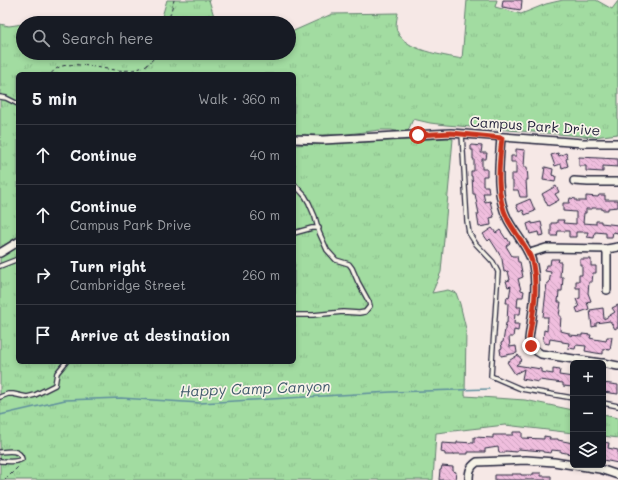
<!DOCTYPE html>
<html lang="en">
<head>
<meta charset="utf-8">
<style>
	body { margin:0; font-family:Mali,sans-serif; background:#20242c; color:#f1f3f6 }
	.controls { position:absolute; right:12px; bottom:12px; display:grid; overflow:hidden; border-radius:6px; box-shadow:0 2px 6px #0003 }
	.controls button { width:36px; height:36px; display:grid; place-items:center; padding:0; border:0; border-bottom:1px solid #363941; background:#171b24; color:#f1f3f6; font:20px sans-serif }
	.stop { position:absolute; width:12px; height:12px; margin:-9px; border:3px solid #c8321e; border-radius:50%; background:#fff }
	.stop.end { background:#c8321e; border-color:#fff; box-shadow:0 1px 4px #0008 }
	.list { margin:0; padding:0; list-style:none }
	h2 { display:flex; justify-content:space-between; align-items:center; height:52px; margin:0; padding:0 16px; font-size:17px }
	h2 small { font-size:13px; font-weight:400; color:#9ea1a6 }
	.list li { display:grid; grid-template-columns:26px 1fr auto; gap:12px; align-items:center; box-sizing:border-box; height:60px; padding:0 16px; border-top:1px solid #363941 }
	.list b { display:block; font-size:15px; white-space:nowrap }
	.list p { margin:0; font-size:13px; white-space:nowrap; color:#9ea1a6 }
	.list em { font-size:13px; font-style:normal; color:#9ea1a6 }
	.icon { flex:none; width:22px; height:22px; fill:none; stroke:currentColor; stroke-width:2; stroke-linecap:round; stroke-linejoin:round }
	.map { position:relative; flex:none; width:618px; height:480px; overflow:hidden }
	.search { position:absolute; background:#171b24; box-shadow:0 2px 6px #0003; left:16px; top:16px; width:280px; height:44px; display:flex; align-items:center; gap:10px; box-sizing:border-box; padding:0 14px; border-radius:22px; color:#9ea1a6; font-size:15px }
	.panel { position:absolute; background:#171b24; box-shadow:0 2px 6px #0003; left:16px; top:72px; width:280px; height:292px; border-radius:6px }
	.map>svg:first-child { display:block }
	.grass { fill:url(#grass-tufts); stroke:#627f6e }
	.lines { fill:none; stroke-linecap:round; stroke-linejoin:round }
	.stream { stroke:#5f8f9d; stroke-width:1.5 }
	.building { fill:url(#building-back-hatch); stroke:#22223b }
	.lane-casing { stroke:#22223b; stroke-width:6 }
	.street-casing { stroke:#22223b; stroke-width:10 }
	.path { stroke:#22223b; stroke-width:1; stroke-dasharray:4 3; stroke-linecap:butt }
	.lane { stroke:#f7f3e8; stroke-width:3.5 }
	.street { stroke:#f7f3e8; stroke-width:7 }
	.route { stroke:#c8321e; stroke-width:5 }
	.labels { text-anchor:middle; stroke-width:3.5; stroke-linejoin:round; paint-order:stroke }
	.street-label { font-size:14px; fill:#22223b; stroke:#f7f3e8 }
	.water-label { font-size:15px; font-style:italic; fill:#40596c; stroke:#f7f3e8 }
</style>
</head>
<body>
<div class="map">
<svg width="618" height="480" viewBox="0 0 618 480">
	<defs>
		<pattern id="grass-tufts" width="24" height="20" patternUnits="userSpaceOnUse"><rect width="24" height="20" fill="#a2dca1"/><path d="M3 7l-1-3M5 7V3M7 7l1-3M15 17l-1-3M17 17v-4M19 17l1-3" fill="none" stroke="#8bbc8c"/></pattern>
		<pattern id="building-back-hatch" width="6" height="6" patternUnits="userSpaceOnUse"><rect width="6" height="6" fill="#f0bede"/><path d="M-1 5l2 2M0 0l6 6M5-1l2 2" fill="none" stroke="#cea3bf"/></pattern>
	</defs>
	<rect width="100%" height="100%" fill="#f6e8e6"/>
	<filter id="ink" filterUnits="userSpaceOnUse"><feTurbulence type="fractalNoise" baseFrequency=".025" numOctaves="2"/><feDisplacementMap in="SourceGraphic" scale="8" xChannelSelector="R" yChannelSelector="G"/><feConvolveMatrix kernelMatrix="1 2 1 2 8 2 1 2 1" color-interpolation-filters="sRGB"/></filter>
	<g filter="url(#ink)">
		<!-- grass -->
		<g class="grass">
			<path d="M167 0H209L216 23H160Z"/>
			<path d="M467 0H497L495 7 521 14 546 4 563 0H596L612 9 618 1V134L594 137 446 125 430 123 413 119 408 131 402 132 391 130H380L340 135H294V74H18V236L0 248V24L9 26 23 24V53H225L227 58 241 53H289V33L332 14 398 13C397 18 395 26 397 31 405 51 443 55 462 59Z"/>
			<path d="M53 18 90 23H26Z"/>
			<path d="M448 138 453 139 441 272 432 293 448 290 456 293 460 304 466 329 465 396 525 400 573 410V433L505 425 436 433 433 480H0V257L18 246V362H294V145Z"/>
			<path d="M603 415 618 418V438L603 436Z"/>
		</g>
		<g class="lines">
			<!-- stream -->
			<path class="stream" d="M0 415 65 400 121 398 200 403 391 392 489 389"/>
		</g>
		<!-- building -->
		<g class="building">
			<path d="M503 0H522L521 10 502 7Z"/>
			<path d="M471 145 482 146 481 153H487L486 159H482V169H487V176H483V186H488L489 193H483L485 202 490 201 494 217 490 218 491 225 479 227 477 214H479L475 194H473L472 176H471V171H474V159H473V150H471Z"/>
			<path d="M516 149 525 150 524 167H527L528 180H526L527 197H520L518 190H513V181H511V174H516V162H511V156H516Z"/>
			<path d="M558 153 559 156 566 153 568 158 566 159 568 166 562 168 561 164 555 166 551 155Z"/>
			<path d="M579 157 618 159V167L603 166V172L586 171V166H579Z"/>
			<path d="M545 167 553 169 552 175 556 176 555 182 543 180Z"/>
			<path d="M556 186 559 192 555 194 559 200 548 206 542 194Z"/>
			<path d="M599 195H605V200H618V207L608 208V210H602V208H592V209H586V213H584L583 223 596 224V221H601V223L618 225V233L613 232 612 237H606V233L595 232 594 238 587 237 588 232H576V237H569V231H558L557 236H551V223H557V220H564L563 223 576 224V212L563 211V203H569L570 198 576 199V201H586V196L598 197Z"/>
			<path d="M530 199 535 211 525 215 523 210 519 212 516 205Z"/>
			<path d="M532 222V224L541 222 544 235 539 236 538 232 530 234 527 224Z"/>
			<path d="M492 228 496 233 500 230 506 239 507 238 510 243 506 246 512 256H517L518 262H520L523 277 518 279 521 290 524 291 523 297H518L517 307H521L520 314H515L514 324H519L518 331 514 330 513 337H509L510 347 516 346 517 353 501 356 500 349 502 348 501 343 503 342 506 323H507L508 303H506L507 297 509 298 511 286 508 287 506 281 510 280 508 271 504 272 502 259 497 250 490 239 488 241 483 234Z"/>
			<path d="M551 259H559L558 262H561L560 277H563L562 291H559L558 302H561L559 316H561L560 331 569 333V335L582 336V334L591 335 590 338 594 339 606 341 607 337H612L610 350 603 349V354L596 353 585 351 586 346 576 345 575 349 568 348 569 343 562 342V341L550 339 549 344 544 343V341H543L544 330 547 331 548 317H543L547 283H549L551 272 545 271 546 265H550Z"/>
			<path d="M580 259H591V266H596V273H593L592 282H589L588 293 591 301 587 302 589 309 578 313 576 308 579 307 576 299 580 298V288H576V281H579V275H582V265H580Z"/>
			<path d="M618 305V327L615 329 610 321 596 323V326L592 327 590 310 603 308 604 319 615 312 612 308Z"/>
			<path d="M518 355 522 360 516 365 541 369V372L553 374V369L560 370 559 375 573 377V387L563 386V383L539 380V382L522 379 524 369 515 374 507 362Z"/>
			<path d="M603 383 618 385V394L603 392Z"/>
			<path d="M513 432H522V438L544 439V436L550 437 549 439H558V440L573 443V452H572L571 454 561 452V451L552 450 551 453 543 452V451L518 449 517 452 505 451V453H499L498 447 485 449V452H468V454H454V455H445V453L441 452 442 443 457 444V442L474 443V437L493 438V435H513Z"/>
			<path d="M603 442 609 443 608 448 618 450V463L603 460Z"/>
			<path d="M442 466 453 467V471L456 472 455 480H439L440 470H441Z"/>
			<path d="M533 473H541V476H551V480H495V475H512V474H521V475H533Z"/>
		</g>
		<g class="lines">
			<defs>
				<g id="lane">
					<path d="M0 97 6 98 18 104"/>
					<path d="M462 134 467 221 469 233 476 244 493 262 498 272 491 376 521 389 573 398"/>
					<path d="M294 184 305 196 309 203 315 217 319 232 327 250 336 260 349 264 352 268 358 282 369 302 370 306 365 312 359 313 343 312 313 315H294"/>
					<path d="M294 233 312 228H319"/>
					<path d="M0 266 18 259"/>
					<path d="M0 397 8 394H13L27 397 35 395 55 385 57 373 66 362"/>
					<path d="M603 403 618 406"/>
					<path d="M0 452C8 451 20 449 22 459 16 463 7 461 0 461"/>
				</g>
				<g id="street">
					<path d="M501 138C499 164 495 195 508 220 516 235 529 248 533 265 538 290 532 314 529 339 531 347 534 350 541 354L600 363"/>
					<path d="M294 139 323 140 451 133 583 143H618"/>
					<path d="M574 181 588 182H618"/>
					<path d="M607 249V290"/>
					<path d="M0 253 18 242"/>
					<path d="M530 253 546 248 607 249 618 247"/>
					<path d="M603 363 618 366"/>
					<path d="M574 465 600 469 618 475"/>
					<path d="M469 480C469 471 470 467 477 462L526 460 554 462 573 465"/>
				</g>
			</defs>
			<!-- lane casing -->
			<use href="#lane" class="lane-casing"/>
			<!-- street casing -->
			<use href="#street" class="street-casing"/>
			<!-- path -->
			<g class="path">
				<path d="M168 23 174 0"/>
				<path d="M51 74C70 46 136 94 157 53"/>
				<path d="M5 480 20 465"/>
			</g>
			<!-- lane -->
			<use href="#lane" class="lane"/>
			<!-- street -->
			<use href="#street" class="street"/>
		</g>
	</g>
	<g class="lines" filter="url(#ink)">
		<!-- route -->
		<path class="route" d="M418 135 451 133 502 138C499 164 495 195 508 220 516 235 529 248 533 265 538 290 533 314 529 339L531 346"/>
	</g>
	<g class="labels">
		<!-- street labels -->
		<g class="street-label">
			<text transform="translate(535 126) rotate(4)" y="5">Campus Park Drive</text>
		</g>
		<!-- water labels -->
		<g class="water-label">
			<text transform="translate(255 389) rotate(-2)" y="5">Happy Camp Canyon</text>
		</g>
	</g>
</svg>
<div class="controls">
<button>+</button>
<button>−</button>
<button><svg class="icon" aria-label="layers" viewBox="0 0 24 24"><path d="M12 4l9 5-9 5-9-5zM3 14l9 5 9-5"/></svg></button>
</div>
<div class="stop" style="left:418px;top:135px"></div>
<div class="stop end" style="left:531px;top:346px"></div>
<div class="search"><svg class="icon" aria-label="search" viewBox="0 0 24 24"><circle cx="10" cy="10" r="6"/><path d="M15 15l6 6"/></svg>Search here</div>
<section class="panel">
<h2>5 min<small>Walk · 360 m</small></h2>
<ul class="list">
<li><svg class="icon" aria-label="ahead" viewBox="0 0 24 24"><path d="M12 20V5M6 11l6-6 6 6"/></svg><div><b>Continue</b></div><em>40 m</em></li>
<li><svg class="icon" aria-label="ahead" viewBox="0 0 24 24"><path d="M12 20V5M6 11l6-6 6 6"/></svg><div><b>Continue</b><p>Campus Park Drive</p></div><em>60 m</em></li>
<li><svg class="icon" aria-label="right" viewBox="0 0 24 24"><path d="M7 20v-9h11M14 6l5 5-5 5"/></svg><div><b>Turn right</b><p>Cambridge Street</p></div><em>260 m</em></li>
<li><svg class="icon" aria-label="arrive" viewBox="0 0 24 24"><path d="M6 21V4h12l-3 4 3 4H6"/></svg><div><b>Arrive at destination</b></div></li>
</ul>
</section>
</div>
</body>
</html>
